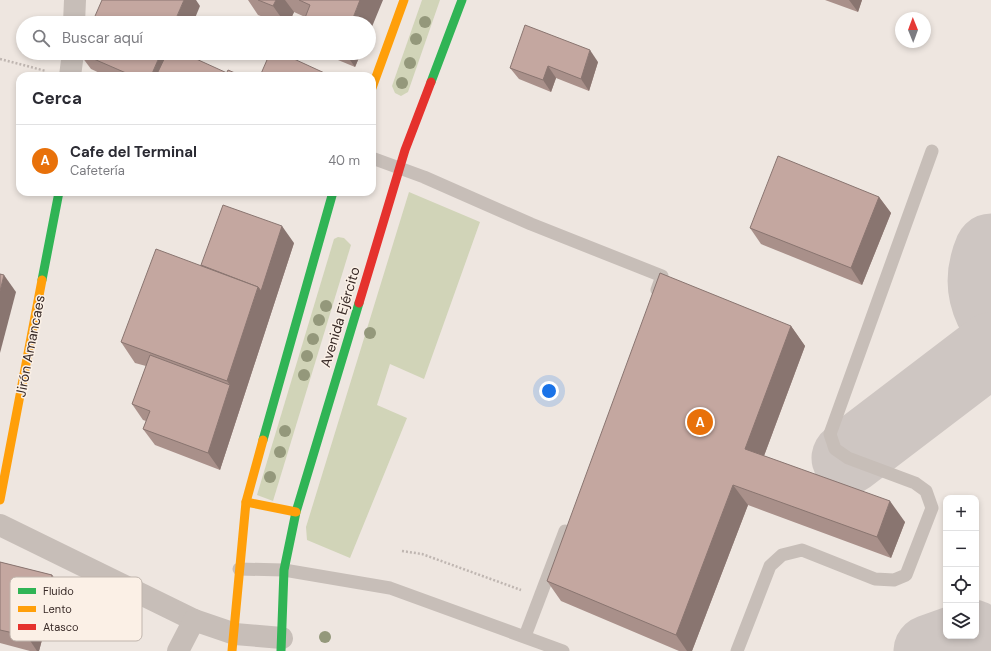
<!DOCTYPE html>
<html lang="es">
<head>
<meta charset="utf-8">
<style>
	body { margin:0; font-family:"DM Sans",sans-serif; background:#f7f7f7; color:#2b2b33 }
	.controls { position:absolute; right:12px; bottom:12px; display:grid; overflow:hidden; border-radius:8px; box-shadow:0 2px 6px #0003 }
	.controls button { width:36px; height:36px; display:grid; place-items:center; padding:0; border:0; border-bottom:1px solid #e1e1e2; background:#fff; color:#2b2b33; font:20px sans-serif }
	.compass { position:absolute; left:895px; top:12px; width:36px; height:36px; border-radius:50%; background:#fff; box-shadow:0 2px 6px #0003; rotate:359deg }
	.you { position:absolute; left:549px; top:391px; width:14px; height:14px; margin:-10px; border:3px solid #fff; border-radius:50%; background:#1a73e8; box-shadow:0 0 0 6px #1a73e833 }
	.badge { display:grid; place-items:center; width:26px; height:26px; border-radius:50%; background:#786c68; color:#fff; font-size:13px; font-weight:700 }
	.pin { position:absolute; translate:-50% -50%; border:2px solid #fff; box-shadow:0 1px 4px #0006 }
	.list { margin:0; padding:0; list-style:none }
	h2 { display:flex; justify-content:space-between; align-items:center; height:52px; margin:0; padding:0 16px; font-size:17px }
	h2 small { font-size:13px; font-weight:400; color:#7c7c81 }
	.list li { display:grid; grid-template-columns:26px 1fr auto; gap:12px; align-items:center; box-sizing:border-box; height:72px; padding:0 16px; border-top:1px solid #e1e1e2 }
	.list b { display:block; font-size:15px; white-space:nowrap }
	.list p { margin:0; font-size:13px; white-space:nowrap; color:#7c7c81 }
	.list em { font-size:13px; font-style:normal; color:#7c7c81 }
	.icon { flex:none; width:22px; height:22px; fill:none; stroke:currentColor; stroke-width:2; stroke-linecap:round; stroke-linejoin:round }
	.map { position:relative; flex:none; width:991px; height:651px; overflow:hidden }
	.search { position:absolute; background:#fff; box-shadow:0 2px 6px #0003; left:16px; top:16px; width:360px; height:44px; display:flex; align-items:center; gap:10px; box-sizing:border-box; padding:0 14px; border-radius:22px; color:#7c7c81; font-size:15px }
	.panel { position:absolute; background:#fff; box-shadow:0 2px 6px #0003; left:16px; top:72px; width:360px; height:124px; border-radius:12px }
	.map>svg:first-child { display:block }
	.green { fill:#d1d4b8 }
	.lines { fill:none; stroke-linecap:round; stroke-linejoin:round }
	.taxiway { stroke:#cec6c2; stroke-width:73 }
	.path { stroke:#bfb6b1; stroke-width:2.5; stroke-dasharray:2 2; stroke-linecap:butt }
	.lane { stroke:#c7beb8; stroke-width:13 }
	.street { stroke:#c7beb8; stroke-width:22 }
	.fast { stroke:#30b455; stroke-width:9 }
	.slow { stroke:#ff9f0a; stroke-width:9 }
	.jam { stroke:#e5322d; stroke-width:9 }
	.tree { fill:#94987b }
	.wall { fill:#a9908a }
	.shaded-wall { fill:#897570 }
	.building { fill:#c4a7a0; stroke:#897570 }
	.labels { text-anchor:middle; stroke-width:3; stroke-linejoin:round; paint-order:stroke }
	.street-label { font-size:14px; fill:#382a27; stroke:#fbf0e6 }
	.key { fill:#fbf0e6; stroke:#c0b5ad; stroke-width:1 }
	.key-label { font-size:11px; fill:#382a27 }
</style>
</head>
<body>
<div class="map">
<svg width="991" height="651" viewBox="0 0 991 651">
	<rect width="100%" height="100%" fill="#eee6e0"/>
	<!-- green -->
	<g class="green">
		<path d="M422 0H440L408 92 401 96 395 93 392 86Z"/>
		<path d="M409 192 480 222 424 379 390 364 377 405 407 418 350 558 307 540 306 527Z"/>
		<path d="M338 237 344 238 351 245 273 501 257 495 334 239Z"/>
	</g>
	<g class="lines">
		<!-- taxiway -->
		<g class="taxiway">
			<path d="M991 250C982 271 981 289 991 310"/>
			<path d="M848 458 991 349"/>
			<path d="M930 651 972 636"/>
		</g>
		<!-- path -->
		<g class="path">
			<path d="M0 59 46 71"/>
			<path d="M402 551 422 554 521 590"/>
		</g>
		<!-- lane -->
		<g class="lane">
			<path d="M372 158 424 177 531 224 662 276 657 290"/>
			<path d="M239 569 284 570 390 588 563 651"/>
			<path d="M525 636 565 531"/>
			<path d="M737 651 770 566 782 555 802 550 875 579 894 580 906 575 932 508 926 491 915 483 848 458 835 449 830 434 932 151"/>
		</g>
		<!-- street -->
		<g class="street">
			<path d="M74 23 75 0"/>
			<path d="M70 76 73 53"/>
			<path d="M0 525 194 620"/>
			<path d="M178 651 194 620 235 634 282 638"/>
		</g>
		<!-- fast -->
		<g class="fast">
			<path d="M431 82 462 0"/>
			<path d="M42 280 59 192"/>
			<path d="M263 440 333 192"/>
			<path d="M281 651 284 570 296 512 359 303"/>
		</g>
		<!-- slow -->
		<g class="slow">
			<path d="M372 88 404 0"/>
			<path d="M0 500 42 280"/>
			<path d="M246 502 296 512"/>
			<path d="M232 651 246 502 263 440"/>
		</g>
		<!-- jam -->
		<path class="jam" d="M359 303 405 150 431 82"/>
	</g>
	<!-- trees -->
	<g class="tree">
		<circle cx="425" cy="22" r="6"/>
		<circle cx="416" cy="39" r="6"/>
		<circle cx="410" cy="63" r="6"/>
		<circle cx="402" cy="83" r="6"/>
		<circle cx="326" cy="306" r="6"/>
		<circle cx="319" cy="320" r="6"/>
		<circle cx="370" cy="333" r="6"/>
		<circle cx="313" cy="339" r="6"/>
		<circle cx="307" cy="356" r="6"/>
		<circle cx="304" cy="375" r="6"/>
		<circle cx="285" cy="431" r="6"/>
		<circle cx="280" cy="452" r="6"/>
		<circle cx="270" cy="477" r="6"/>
		<circle cx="325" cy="637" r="6"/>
	</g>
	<!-- wall -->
	<g class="wall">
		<path d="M248 0H383L305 17 294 12 289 23H279L258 15Z"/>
		<path d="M825 0H862L858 12Z"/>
		<path d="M79 53 227 73 242 76H106L91 69Z"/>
		<path d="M321 53H361L355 67Z"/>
		<path d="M598 62 589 91 556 78 551 92 519 79 510 68Z"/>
		<path d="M879 197 891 213 862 285 761 244 750 228Z"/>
		<path d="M294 243 220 470 155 445 143 429 146 421 143 420 132 404 146 366 135 363 121 342 201 265Z"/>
		<path d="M791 326 805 346 764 456 905 522 891 558 748 505 692 651H679L561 601 547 581Z"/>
		<path d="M0 562 52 575 64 591 55 627 46 625 39 651H30L0 643Z"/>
	</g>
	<!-- shaded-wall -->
	<g class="shaded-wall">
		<path d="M184 0H196L200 6 193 23H174Z"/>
		<path d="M276 0H285L294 12 289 23H285L273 6Z"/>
		<path d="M360 0H383L369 34V23H351Z"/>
		<path d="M849 0H862L858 12Z"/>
		<path d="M590 50 598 62 589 91 581 79Z"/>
		<path d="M161 53H180L170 76H151Z"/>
		<path d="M345 53H361L355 67Z"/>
		<path d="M548 66 556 78 551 92 543 80Z"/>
		<path d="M879 197 891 213 862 285 851 268Z"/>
		<path d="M282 226 294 243 220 470 208 453 230 385 227 381 258 287Z"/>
		<path d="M4 275 16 292 0 353V291Z"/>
		<path d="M791 326 805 346 759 469 745 449Z"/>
		<path d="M733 485 748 505 692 651H687L676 635Z"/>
		<path d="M890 501 905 522 891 558 877 537Z"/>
		<path d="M52 575 64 591 55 627 43 611Z"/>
		<path d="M34 608 46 625 39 651H37L27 636Z"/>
	</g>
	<!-- building -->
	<g class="building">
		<path d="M102 0H184L174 23H92Z"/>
		<path d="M258 0H276L273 6Z"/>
		<path d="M299 0H360L351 23H303L310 5Z"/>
		<path d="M525 25 590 50 581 79 548 66 543 80 510 68Z"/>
		<path d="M80 53H161L151 76H133Z"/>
		<path d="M167 53H183L227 73 225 76H156Z"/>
		<path d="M270 53H281L331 76H260Z"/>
		<path d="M228 70 242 76H225Z"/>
		<path d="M778 156 879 197 851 268 750 228Z"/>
		<path d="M223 205 282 226 261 291 258 287 201 265Z"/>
		<path d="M156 249 258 287 227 381 121 342Z"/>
		<path d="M660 273 791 326 745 449 890 501 877 537 733 485 676 635 547 581Z"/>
		<path d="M0 274 4 275 0 291Z"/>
		<path d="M150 355 230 385 208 453 143 429 150 411 132 404Z"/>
		<path d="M0 562 52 575 43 611 34 608 27 636 0 630Z"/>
	</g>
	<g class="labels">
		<!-- street labels -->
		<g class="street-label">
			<text transform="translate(340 317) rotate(-73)" y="5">Avenida Ejército</text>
			<text transform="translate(30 346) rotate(-79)" y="5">Jirón Amancaes</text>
		</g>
	</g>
	<!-- legend -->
	<rect x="10" y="577" width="132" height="64" rx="6" class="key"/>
	<rect x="18" y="588" width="18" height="6" fill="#30b455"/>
	<rect x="18" y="606" width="18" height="6" fill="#ff9f0a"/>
	<rect x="18" y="624" width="18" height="6" fill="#e5322d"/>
	<g class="key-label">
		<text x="43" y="595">Fluido</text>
		<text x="43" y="613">Lento</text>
		<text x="43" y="631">Atasco</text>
	</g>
</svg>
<div class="controls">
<button>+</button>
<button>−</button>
<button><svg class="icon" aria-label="locate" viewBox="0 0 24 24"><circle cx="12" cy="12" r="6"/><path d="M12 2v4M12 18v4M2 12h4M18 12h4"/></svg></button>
<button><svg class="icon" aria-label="layers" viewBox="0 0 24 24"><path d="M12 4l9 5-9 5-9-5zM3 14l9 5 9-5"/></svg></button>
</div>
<svg class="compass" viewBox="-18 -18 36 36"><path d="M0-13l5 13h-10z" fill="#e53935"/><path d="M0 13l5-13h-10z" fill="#7c7c81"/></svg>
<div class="you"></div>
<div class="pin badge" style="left:700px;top:422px;background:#e8710a">A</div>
<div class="search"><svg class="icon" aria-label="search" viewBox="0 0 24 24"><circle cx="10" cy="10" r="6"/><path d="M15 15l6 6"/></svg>Buscar aquí</div>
<section class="panel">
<h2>Cerca<small></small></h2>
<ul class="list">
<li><span class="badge" style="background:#e8710a">A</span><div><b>Cafe del Terminal</b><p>Cafetería</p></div><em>40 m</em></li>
</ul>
</section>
</div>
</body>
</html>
